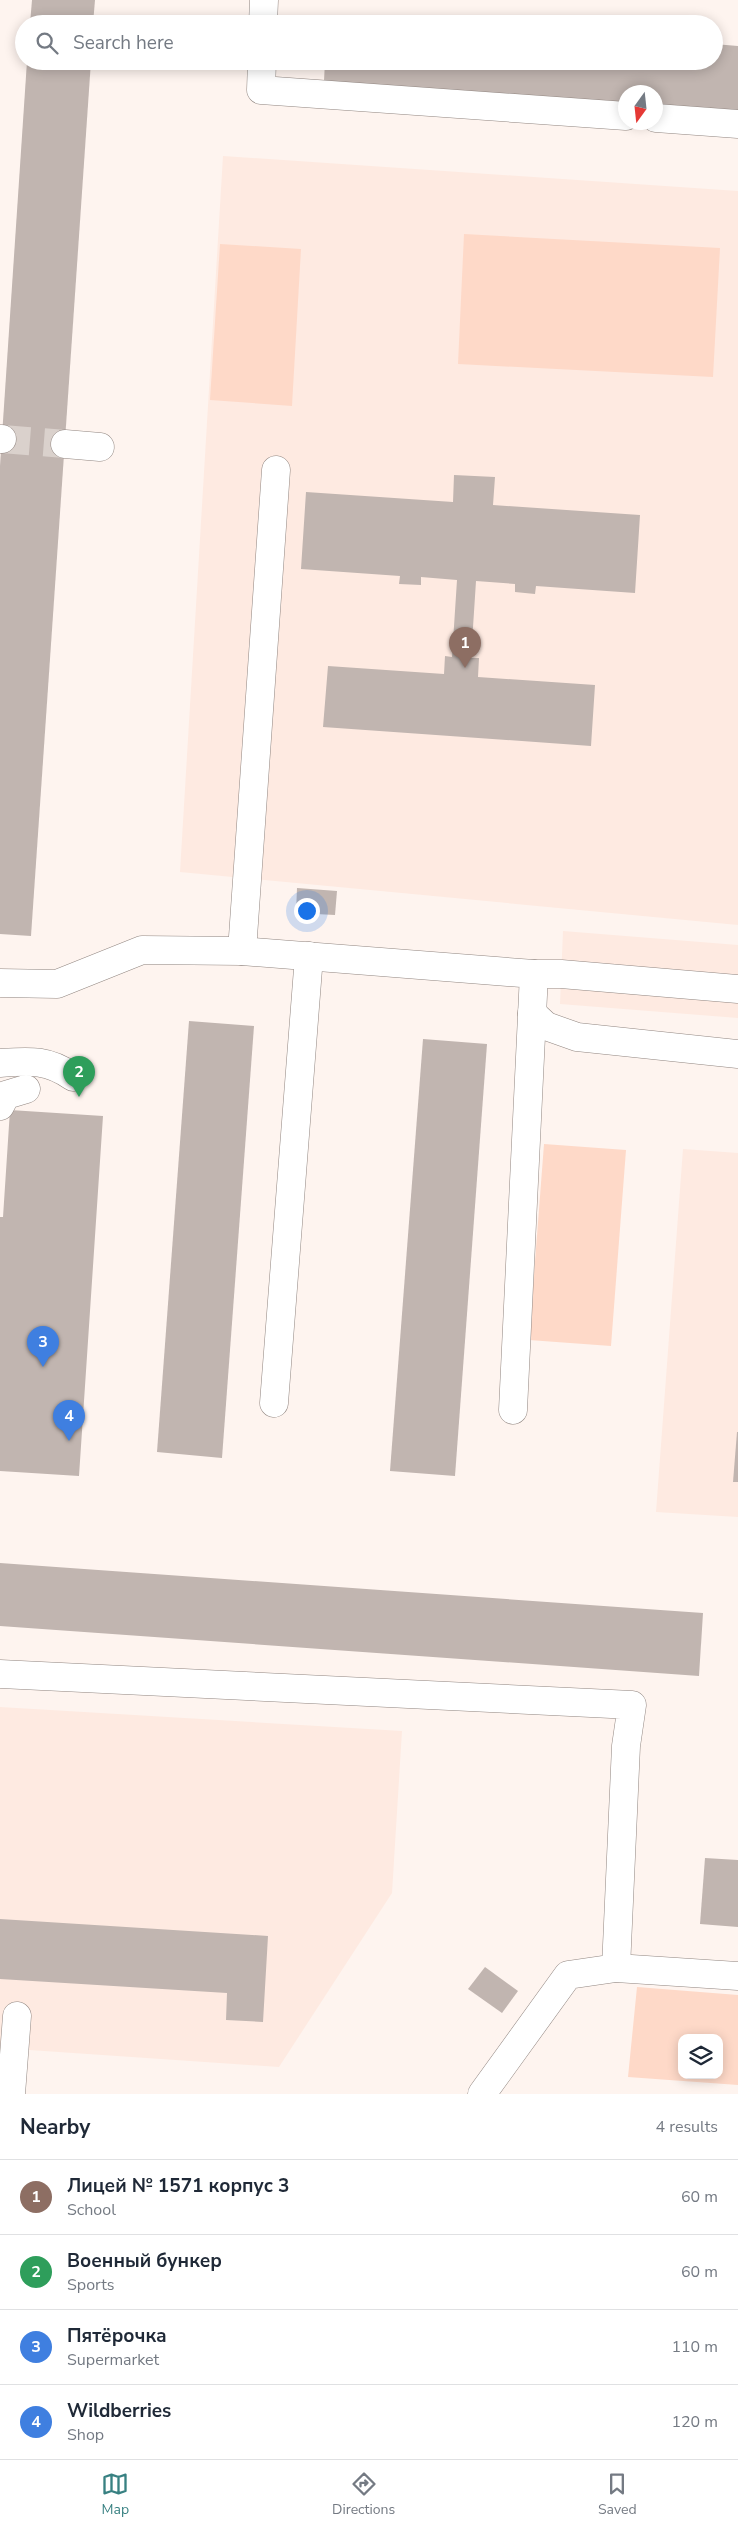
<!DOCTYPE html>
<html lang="en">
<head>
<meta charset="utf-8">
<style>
	body { margin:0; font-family:"Nunito Sans",sans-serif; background:#f2f2f3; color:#1f2937 }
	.controls { position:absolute; right:15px; bottom:15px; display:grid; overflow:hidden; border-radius:10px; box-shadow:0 2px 12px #0003 }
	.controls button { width:45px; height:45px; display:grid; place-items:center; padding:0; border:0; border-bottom:1px solid #e0e1e3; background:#fff; color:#1f2937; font:25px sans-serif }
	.compass { position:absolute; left:618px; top:85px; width:45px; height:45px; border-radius:50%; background:#fff; box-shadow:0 2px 12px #0003; rotate:195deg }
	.you { position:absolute; left:306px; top:910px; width:18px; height:18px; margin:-12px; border:4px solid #fff; border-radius:50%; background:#1a73e8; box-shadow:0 0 0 8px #1a73e833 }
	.badge { display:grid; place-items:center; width:32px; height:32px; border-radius:50%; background:#388182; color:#fff; font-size:16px; font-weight:700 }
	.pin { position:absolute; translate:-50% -41px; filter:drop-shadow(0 1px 2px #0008) }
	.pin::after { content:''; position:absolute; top:26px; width:18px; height:15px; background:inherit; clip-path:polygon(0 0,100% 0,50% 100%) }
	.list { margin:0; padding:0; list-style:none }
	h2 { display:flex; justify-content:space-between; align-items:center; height:65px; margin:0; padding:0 20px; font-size:21px }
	h2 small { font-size:16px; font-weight:400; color:#747a83 }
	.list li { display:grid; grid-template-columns:32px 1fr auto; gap:15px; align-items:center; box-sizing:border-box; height:75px; padding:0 20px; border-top:1px solid #e0e1e3 }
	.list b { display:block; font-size:19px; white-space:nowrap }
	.list p { margin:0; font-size:16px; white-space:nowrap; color:#747a83 }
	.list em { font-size:16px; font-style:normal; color:#747a83 }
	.icon { flex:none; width:28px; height:28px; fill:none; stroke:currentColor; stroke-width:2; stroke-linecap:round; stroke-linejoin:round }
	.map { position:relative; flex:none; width:738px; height:2094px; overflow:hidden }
	.search { position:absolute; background:#fff; box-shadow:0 2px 12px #0003; left:15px; right:15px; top:15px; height:55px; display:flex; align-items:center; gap:12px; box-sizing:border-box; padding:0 18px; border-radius:28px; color:#747a83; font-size:19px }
	.sheet { height:365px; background:#fff }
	nav { display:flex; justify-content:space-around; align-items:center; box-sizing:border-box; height:70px; border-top:1px solid #e0e1e3; background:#fff; font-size:14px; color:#747a83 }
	nav a { display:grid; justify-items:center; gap:2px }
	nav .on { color:#388182 }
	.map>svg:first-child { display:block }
	.built { fill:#feeae1 }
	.green { fill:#fed9c8; fill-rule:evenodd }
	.building { fill:#c1b5b0 }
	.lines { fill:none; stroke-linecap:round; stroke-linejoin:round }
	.minor-tunnel { stroke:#dad1cc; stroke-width:28; stroke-dasharray:28 14; stroke-linecap:butt }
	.minor-casing { stroke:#918681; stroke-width:29 }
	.minor { stroke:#fff; stroke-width:28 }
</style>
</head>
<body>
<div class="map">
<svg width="738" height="2094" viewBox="0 0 738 2094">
	<rect width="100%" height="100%" fill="#fef4ef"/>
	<!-- built -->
	<g class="built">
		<path d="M223 156 738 191V925L180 872Z"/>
		<path d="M563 931 738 945V1018L560 1004Z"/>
		<path d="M683 1149 738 1153V1517L656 1512Z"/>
		<path d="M0 1707 402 1731 392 1893 279 2067 0 2048Z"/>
	</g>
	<!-- green -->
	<g class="green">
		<path d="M464 234 720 248 713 377 458 364Z"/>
		<path d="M220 244 301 249 292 406 210 400Z"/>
		<path d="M544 1144 626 1150 611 1346 529 1340Z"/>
		<path d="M637 1987 738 1995V2085L628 2077ZM682 2038H719V2075H682Z"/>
	</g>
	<!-- building -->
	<g class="building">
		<path d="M32 0H95L93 24H30Z"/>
		<path d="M328 17 401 22V24H328Z"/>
		<path d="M714 44 738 46V110L656 104V92H626V102L324 81 325 61H714Z"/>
		<path d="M27 61H91L31 936 0 934V466Z"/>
		<path d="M454 475 495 477 493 505 640 515 635 593 536 586 535 594 515 592V584L476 581 471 658H479L478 677 595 685 591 746 323 727 328 666 444 674 445 656 452 657 457 580 421 577V585L399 584 400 576 301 569 306 492 453 502Z"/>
		<path d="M297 888 337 891 335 915 296 913Z"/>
		<path d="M189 1021 254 1026 222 1458 157 1452Z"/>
		<path d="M423 1039 487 1044 455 1476 390 1471Z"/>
		<path d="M10 1110 103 1116 79 1476 0 1471V1217H3Z"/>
		<path d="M737 1432H738V1482H733Z"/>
		<path d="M0 1563 703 1613 699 1676 0 1626Z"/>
		<path d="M705 1858 738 1860V1927L700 1924Z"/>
		<path d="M0 1919 268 1936 263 2022 226 2020 227 1993 0 1979Z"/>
		<path d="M485 1967 518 1991 502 2013 468 1989Z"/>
	</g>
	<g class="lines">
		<!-- minor-tunnel -->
		<path class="minor-tunnel" d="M2 439 65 444"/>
		<defs>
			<g id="minor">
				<path d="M263 24 264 0"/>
				<path d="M262 61 261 90 626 116"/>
				<path d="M656 118 738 124"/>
				<path d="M0 439H2"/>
				<path d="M65 444 100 447"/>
				<path d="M242 951 276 470"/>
				<path d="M534 974H561L738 989"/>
				<path d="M0 983 57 984 142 950 242 951 534 974 513 1410"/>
				<path d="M532 1013 546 1026 577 1037 738 1054"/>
				<path d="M0 1063C29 1061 48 1059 73 1077"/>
				<path d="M0 1106 6 1095 26 1089"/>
				<path d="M274 1403 309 956"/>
				<path d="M0 1674 632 1705 626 1746 616 1968"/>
				<path d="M11 2094 17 2016"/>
				<path d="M482 2094 568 1975 616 1968 738 1976"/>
			</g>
		</defs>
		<!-- minor casing -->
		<use href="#minor" class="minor-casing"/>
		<!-- minor -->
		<use href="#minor" class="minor"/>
	</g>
</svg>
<div class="controls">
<button><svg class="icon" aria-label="layers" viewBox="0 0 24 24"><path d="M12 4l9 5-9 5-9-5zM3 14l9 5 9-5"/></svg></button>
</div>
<svg class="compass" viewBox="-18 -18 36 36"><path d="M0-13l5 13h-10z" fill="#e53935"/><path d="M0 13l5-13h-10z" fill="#747a83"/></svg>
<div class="you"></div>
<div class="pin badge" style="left:465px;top:668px;background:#8d6e63">1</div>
<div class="pin badge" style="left:79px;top:1097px;background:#2e9e5b">2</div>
<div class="pin badge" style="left:43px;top:1367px;background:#3f7fe0">3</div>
<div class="pin badge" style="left:69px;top:1441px;background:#3f7fe0">4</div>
<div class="search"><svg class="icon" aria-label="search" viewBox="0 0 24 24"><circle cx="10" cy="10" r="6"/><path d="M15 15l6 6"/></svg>Search here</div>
</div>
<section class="sheet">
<h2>Nearby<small>4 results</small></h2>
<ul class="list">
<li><span class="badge" style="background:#8d6e63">1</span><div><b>Лицей № 1571 корпус 3</b><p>School</p></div><em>60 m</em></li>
<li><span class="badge" style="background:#2e9e5b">2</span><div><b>Военный бункер</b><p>Sports</p></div><em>60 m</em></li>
<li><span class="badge" style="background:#3f7fe0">3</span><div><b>Пятёрочка</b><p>Supermarket</p></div><em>110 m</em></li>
<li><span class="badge" style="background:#3f7fe0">4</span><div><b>Wildberries</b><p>Shop</p></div><em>120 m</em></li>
</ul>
</section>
<nav>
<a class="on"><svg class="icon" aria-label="map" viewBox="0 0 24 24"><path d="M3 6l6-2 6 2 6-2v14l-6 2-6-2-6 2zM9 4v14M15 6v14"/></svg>Map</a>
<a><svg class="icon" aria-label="directions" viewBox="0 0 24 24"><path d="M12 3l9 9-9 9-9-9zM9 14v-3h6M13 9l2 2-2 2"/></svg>Directions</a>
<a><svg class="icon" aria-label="saved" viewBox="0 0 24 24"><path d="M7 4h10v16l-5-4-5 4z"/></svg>Saved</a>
</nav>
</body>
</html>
